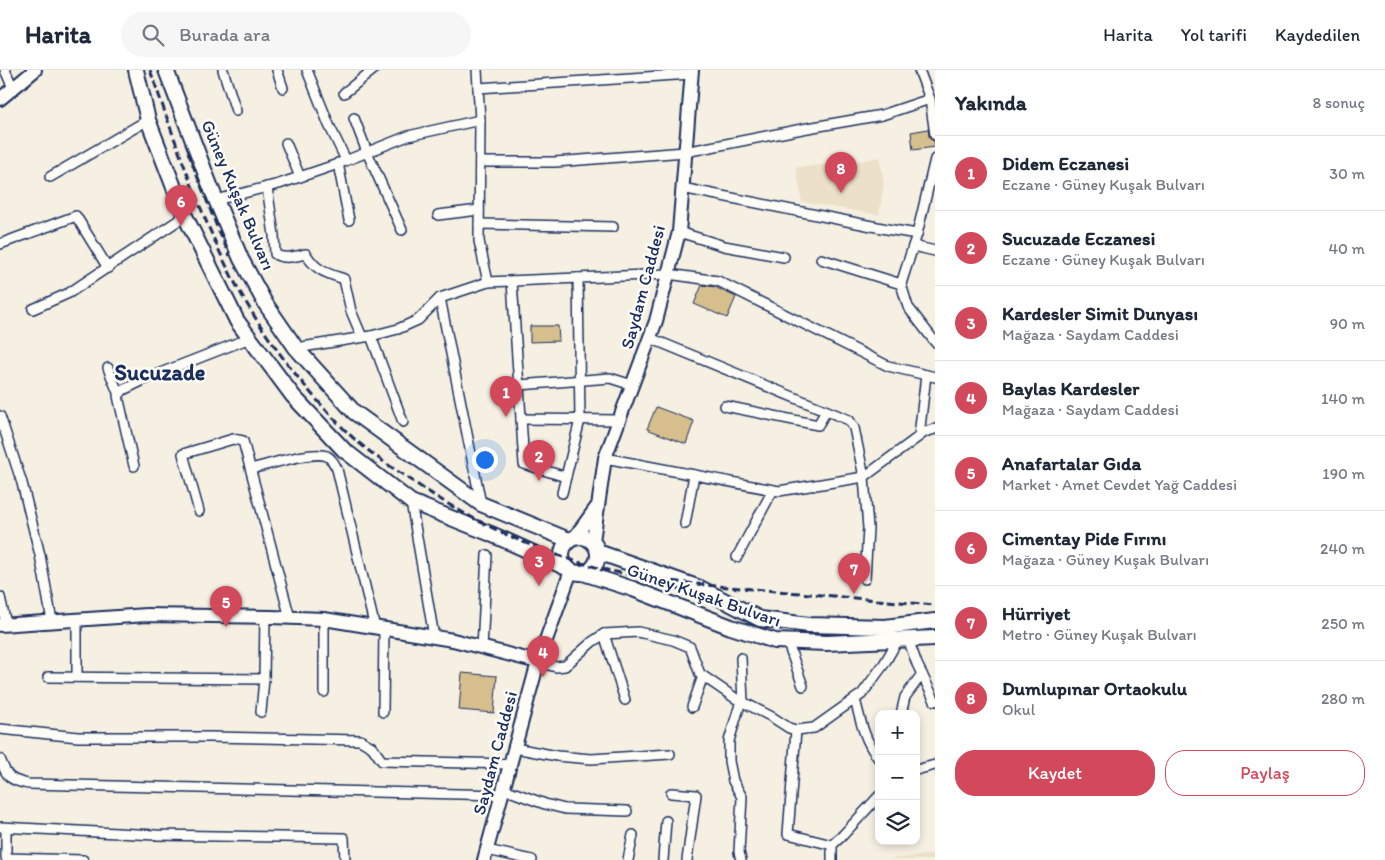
<!DOCTYPE html>
<html lang="tr">
<head>
<meta charset="utf-8">
<style>
	body { margin:0; font-family:Itim,sans-serif; background:#f6f6f7; color:#1f2937 }
	.controls { position:absolute; right:15px; bottom:15px; display:grid; overflow:hidden; border-radius:10px; box-shadow:0 2px 8px #0003 }
	.controls button { width:45px; height:45px; display:grid; place-items:center; padding:0; border:0; border-bottom:1px solid #e0e1e3; background:#fff; color:#1f2937; font:25px sans-serif }
	.you { position:absolute; left:484px; top:389px; width:18px; height:18px; margin:-12px; border:4px solid #fff; border-radius:50%; background:#1a73e8; box-shadow:0 0 0 8px #1a73e833 }
	.badge { display:grid; place-items:center; width:32px; height:32px; border-radius:50%; background:#d1495b; color:#fff; font-size:16px; font-weight:700 }
	.pin { position:absolute; translate:-50% -41px; filter:drop-shadow(0 1px 2px #0008) }
	.pin::after { content:''; position:absolute; top:26px; width:18px; height:15px; background:inherit; clip-path:polygon(0 0,100% 0,50% 100%) }
	.list { margin:0; padding:0; list-style:none }
	h2 { display:flex; justify-content:space-between; align-items:center; height:65px; margin:0; padding:0 20px; font-size:21px }
	h2 small { font-size:16px; font-weight:400; color:#747a83 }
	.list li { display:grid; grid-template-columns:32px 1fr auto; gap:15px; align-items:center; box-sizing:border-box; height:75px; padding:0 20px; border-top:1px solid #e0e1e3 }
	.list b { display:block; font-size:19px; white-space:nowrap }
	.list p { margin:0; font-size:16px; white-space:nowrap; color:#747a83 }
	.list em { font-size:16px; font-style:normal; color:#747a83 }
	.actions { display:flex; gap:10px; padding:15px 20px }
	.actions a { flex:1; padding:11px 0; border:1px solid #d1495b; border-radius:20px; text-align:center; font-size:18px; color:#d1495b }
	.actions .main { background:#d1495b; color:#fff }
	.icon { flex:none; width:28px; height:28px; fill:none; stroke:currentColor; stroke-width:2; stroke-linecap:round; stroke-linejoin:round }
	.map { position:relative; flex:none; width:935px; height:790px; overflow:hidden }
	header { display:flex; align-items:center; gap:30px; box-sizing:border-box; height:70px; padding:0 25px; background:#fff; border-bottom:1px solid #e0e1e3 }
	header strong { font-size:24px }
	nav { display:flex; gap:28px; margin-inline-start:auto; font-size:18px }
	.search { width:350px; height:45px; background:#f6f6f7; display:flex; align-items:center; gap:12px; box-sizing:border-box; padding:0 18px; border-radius:28px; color:#747a83; font-size:19px }
	main { display:flex }
	aside { flex:1; background:#fff }
	.map>svg:first-child { display:block }
	.built { fill:#ece1c8 }
	.building { fill:#d6be8d; stroke:#1b2f5e }
	.lines { fill:none; stroke-linecap:round; stroke-linejoin:round }
	.street-casing { stroke:#1b2f5e; stroke-width:12 }
	.secondary-casing { stroke:#1b2f5e; stroke-width:16 }
	.primary-casing { stroke:#1b2f5e; stroke-width:18 }
	.street { stroke:#fdfcf7; stroke-width:9 }
	.secondary { stroke:#fdfcf7; stroke-width:12 }
	.primary { stroke:#fdfcf7; stroke-width:14 }
	.rail { stroke:#1b2f5e; stroke-width:3; stroke-dasharray:8 4; stroke-linecap:butt }
	.labels { text-anchor:middle; stroke-width:5; stroke-linejoin:round; paint-order:stroke }
	.street-label { font-size:18px; fill:#1b2f5e; stroke:#fdfcf7 }
	.district-label { font-size:22px; font-weight:bold; fill:#1b2f5e; stroke:#fdfcf7 }
</style>
</head>
<body>
<header>
<strong>Harita</strong>
<div class="search"><svg class="icon" aria-label="search" viewBox="0 0 24 24"><circle cx="10" cy="10" r="6"/><path d="M15 15l6 6"/></svg>Burada ara</div>
<nav><a>Harita</a><a>Yol tarifi</a><a>Kaydedilen</a></nav>
</header>
<main>
<div class="map">
<svg width="935" height="790" viewBox="0 0 935 790">
	<rect width="100%" height="100%" fill="#f5f0e2"/>
	<filter id="ink" filterUnits="userSpaceOnUse"><feTurbulence type="fractalNoise" baseFrequency=".02" numOctaves="2"/><feDisplacementMap in="SourceGraphic" scale="10" xChannelSelector="R" yChannelSelector="G"/><feConvolveMatrix kernelMatrix="1 2 1 2 8 2 1 2 1" color-interpolation-filters="sRGB"/></filter>
	<g filter="url(#ink)">
		<!-- built -->
		<g class="built">
			<path d="M880 87 884 114 879 145 802 132 796 97 850 93Z"/>
			<path d="M935 784V790H890V789Z"/>
		</g>
		<!-- building -->
		<g class="building">
			<path d="M928 59 929 66 930 69 934 71 935 77 913 80 911 62Z"/>
			<path d="M702 215 715 217 736 227 727 248 694 234Z"/>
			<path d="M530 256H558L559 271 530 272Z"/>
			<path d="M656 337 694 351 686 374 647 359Z"/>
			<path d="M462 603 497 606 494 643 459 640Z"/>
		</g>
		<g class="lines">
			<defs>
				<g id="street">
					<path d="M5 0 13 18"/>
					<path d="M223 0 236 41"/>
					<path d="M277 0 283 18"/>
					<path d="M307 0 329 55 346 90"/>
					<path d="M477 0 480 50 479 171 488 212"/>
					<path d="M919 0 930 29 935 65"/>
					<path d="M478 18 691 4"/>
					<path d="M344 23 373 0"/>
					<path d="M354 48 367 82 402 160"/>
					<path d="M286 73 300 107"/>
					<path d="M935 89 917 164 901 214 908 237 935 272"/>
					<path d="M480 92H555L685 82 802 59 882 45 930 29"/>
					<path d="M338 93 349 150"/>
					<path d="M50 107 148 50"/>
					<path d="M267 117 274 165 275 184C283 190 296 186 306 184 316 201 326 203 344 209L351 241 362 267"/>
					<path d="M682 118 887 159 917 164"/>
					<path d="M216 130 279 114 335 95 408 66 480 50"/>
					<path d="M438 145 479 140"/>
					<path d="M479 154 613 157"/>
					<path d="M679 162 724 176 784 187"/>
					<path d="M0 174 76 146 108 198"/>
					<path d="M913 176 935 181"/>
					<path d="M821 189 901 214"/>
					<path d="M512 211 524 394 566 407"/>
					<path d="M440 228 481 434"/>
					<path d="M33 239 69 223 185 146"/>
					<path d="M371 266 403 352"/>
					<path d="M650 268 849 350 854 358 864 407 868 458 865 509"/>
					<path d="M296 278 371 266 398 259 418 250 440 228 488 212 668 204 718 211 888 296 935 307"/>
					<path d="M108 298 119 325"/>
					<path d="M519 315 610 308 632 315"/>
					<path d="M725 336 818 355 826 341"/>
					<path d="M0 346 22 413 40 485 52 551"/>
					<path d="M521 349 619 350"/>
					<path d="M919 366 926 305"/>
					<path d="M605 388 779 421 864 407 925 362 935 359"/>
					<path d="M134 396 118 326 123 320 150 307 250 268"/>
					<path d="M251 399C268 395 312 380 327 386 332 389 334 393 337 399L375 558"/>
					<path d="M562 423 580 350 578 208"/>
					<path d="M411 432 434 567"/>
					<path d="M199 441 183 384 233 369 243 371 290 548"/>
					<path d="M685 454 694 405"/>
					<path d="M737 487 773 420"/>
					<path d="M0 527 6 554"/>
					<path d="M77 550V607"/>
					<path d="M604 564 625 630"/>
					<path d="M908 569 917 594 935 631"/>
					<path d="M787 571 803 616"/>
					<path d="M482 578 487 485"/>
					<path d="M741 588 743 632"/>
					<path d="M538 592 556 597 565 596 592 572 604 564 638 562 673 570 690 577 700 604 735 628 772 647 789 658 796 660 814 658 862 624 884 594 898 570"/>
					<path d="M48 607 264 609"/>
					<path d="M324 622V549"/>
					<path d="M855 629C860 650 865 672 879 689"/>
					<path d="M692 637 703 606"/>
					<path d="M261 642 264 609 265 547"/>
					<path d="M383 642 384 559"/>
					<path d="M901 644 905 627 922 604"/>
					<path d="M0 659 78 667H210L360 670 372 677 382 691 511 694"/>
					<path d="M796 660 788 764 832 775"/>
					<path d="M515 678 557 686 591 689 670 684"/>
					<path d="M0 689C7 707 9 710 28 714L502 725"/>
					<path d="M916 700 935 695"/>
					<path d="M504 719 545 734 565 739 627 741"/>
					<path d="M671 723 696 725 687 790"/>
					<path d="M0 757 156 765 344 768 345 790"/>
					<path d="M6 758V788L83 790"/>
					<path d="M487 780 532 790"/>
					<path d="M628 790 633 765"/>
					<path d="M663 790 666 751"/>
					<path d="M741 790 739 782 742 727 733 711 729 691V671L741 631"/>
					<path d="M832 790V775L843 765 879 726"/>
				</g>
				<g id="secondary">
					<path d="M0 29 35 0"/>
					<path d="M575 467 596 438"/>
					<path d="M593 471 605 388 656 251 679 162 692 0"/>
					<path d="M0 555 147 545 271 547 324 549 453 570 538 592"/>
					<path d="M484 790 538 592 571 501"/>
				</g>
				<g id="primary">
					<path d="M136 0 148 50 185 146 237 251 293 326 344 380 411 432 491 464 567 498"/>
					<path d="M166 0 211 118 241 189 265 233 296 278 354 342 481 434 569 470"/>
					<circle cx="580" cy="485" r="18"/>
					<path d="M598 482 700 518 760 549 809 555 885 557 935 551"/>
					<path d="M583 503 633 519 731 557 775 571 827 573 935 568"/>
				</g>
			</defs>
			<!-- street casing -->
			<use href="#street" class="street-casing"/>
			<!-- secondary casing -->
			<use href="#secondary" class="secondary-casing"/>
			<!-- primary casing -->
			<use href="#primary" class="primary-casing"/>
			<!-- street -->
			<use href="#street" class="street"/>
			<!-- secondary -->
			<use href="#secondary" class="secondary"/>
			<!-- primary -->
			<use href="#primary" class="primary"/>
			<!-- rail -->
			<g class="rail">
				<path d="M150 0C175 70 199 143 233 209 261 263 306 322 349 364 367 381 388 395 408 408 468 450 535 482 607 500 654 511 704 515 752 519 813 524 874 530 935 535"/>
				<path d="M188 82 217 157 230 186"/>
			</g>
		</g>
	</g>
	<g class="labels">
		<!-- street labels -->
		<g class="street-label">
			<text transform="translate(238 125) rotate(67)" y="6">Güney Kuşak Bulvarı</text>
			<text transform="translate(643 217) rotate(-75)" y="6">Saydam Caddesi</text>
			<text transform="translate(704 525) rotate(19)" y="6">Güney Kuşak Bulvarı</text>
			<text transform="translate(495 683) rotate(-75)" y="6">Saydam Caddesi</text>
		</g>
		<!-- district labels -->
		<g class="district-label">
			<text x="160" y="310">Sucuzade</text>
		</g>
	</g>
</svg>
<div class="controls">
<button>+</button>
<button>−</button>
<button><svg class="icon" aria-label="layers" viewBox="0 0 24 24"><path d="M12 4l9 5-9 5-9-5zM3 14l9 5 9-5"/></svg></button>
</div>
<div class="you"></div>
<div class="pin badge" style="left:506px;top:347px">1</div>
<div class="pin badge" style="left:539px;top:411px">2</div>
<div class="pin badge" style="left:539px;top:516px">3</div>
<div class="pin badge" style="left:543px;top:607px">4</div>
<div class="pin badge" style="left:226px;top:557px">5</div>
<div class="pin badge" style="left:181px;top:156px">6</div>
<div class="pin badge" style="left:854px;top:524px">7</div>
<div class="pin badge" style="left:841px;top:123px">8</div>
</div>
<aside>
<h2>Yakında<small>8 sonuç</small></h2>
<ul class="list">
<li><span class="badge">1</span><div><b>Didem Eczanesi</b><p>Eczane · Güney Kuşak Bulvarı</p></div><em>30 m</em></li>
<li><span class="badge">2</span><div><b>Sucuzade Eczanesi</b><p>Eczane · Güney Kuşak Bulvarı</p></div><em>40 m</em></li>
<li><span class="badge">3</span><div><b>Kardesler Simit Dunyası</b><p>Mağaza · Saydam Caddesi</p></div><em>90 m</em></li>
<li><span class="badge">4</span><div><b>Baylas Kardesler</b><p>Mağaza · Saydam Caddesi</p></div><em>140 m</em></li>
<li><span class="badge">5</span><div><b>Anafartalar Gıda</b><p>Market · Amet Cevdet Yağ Caddesi</p></div><em>190 m</em></li>
<li><span class="badge">6</span><div><b>Cimentay Pide Fırını</b><p>Mağaza · Güney Kuşak Bulvarı</p></div><em>240 m</em></li>
<li><span class="badge">7</span><div><b>Hürriyet</b><p>Metro · Güney Kuşak Bulvarı</p></div><em>250 m</em></li>
<li><span class="badge">8</span><div><b>Dumlupınar Ortaokulu</b><p>Okul</p></div><em>280 m</em></li>
</ul>
<div class="actions"><a class="main">Kaydet</a><a>Paylaş</a></div>
</aside>
</main>
</body>
</html>
